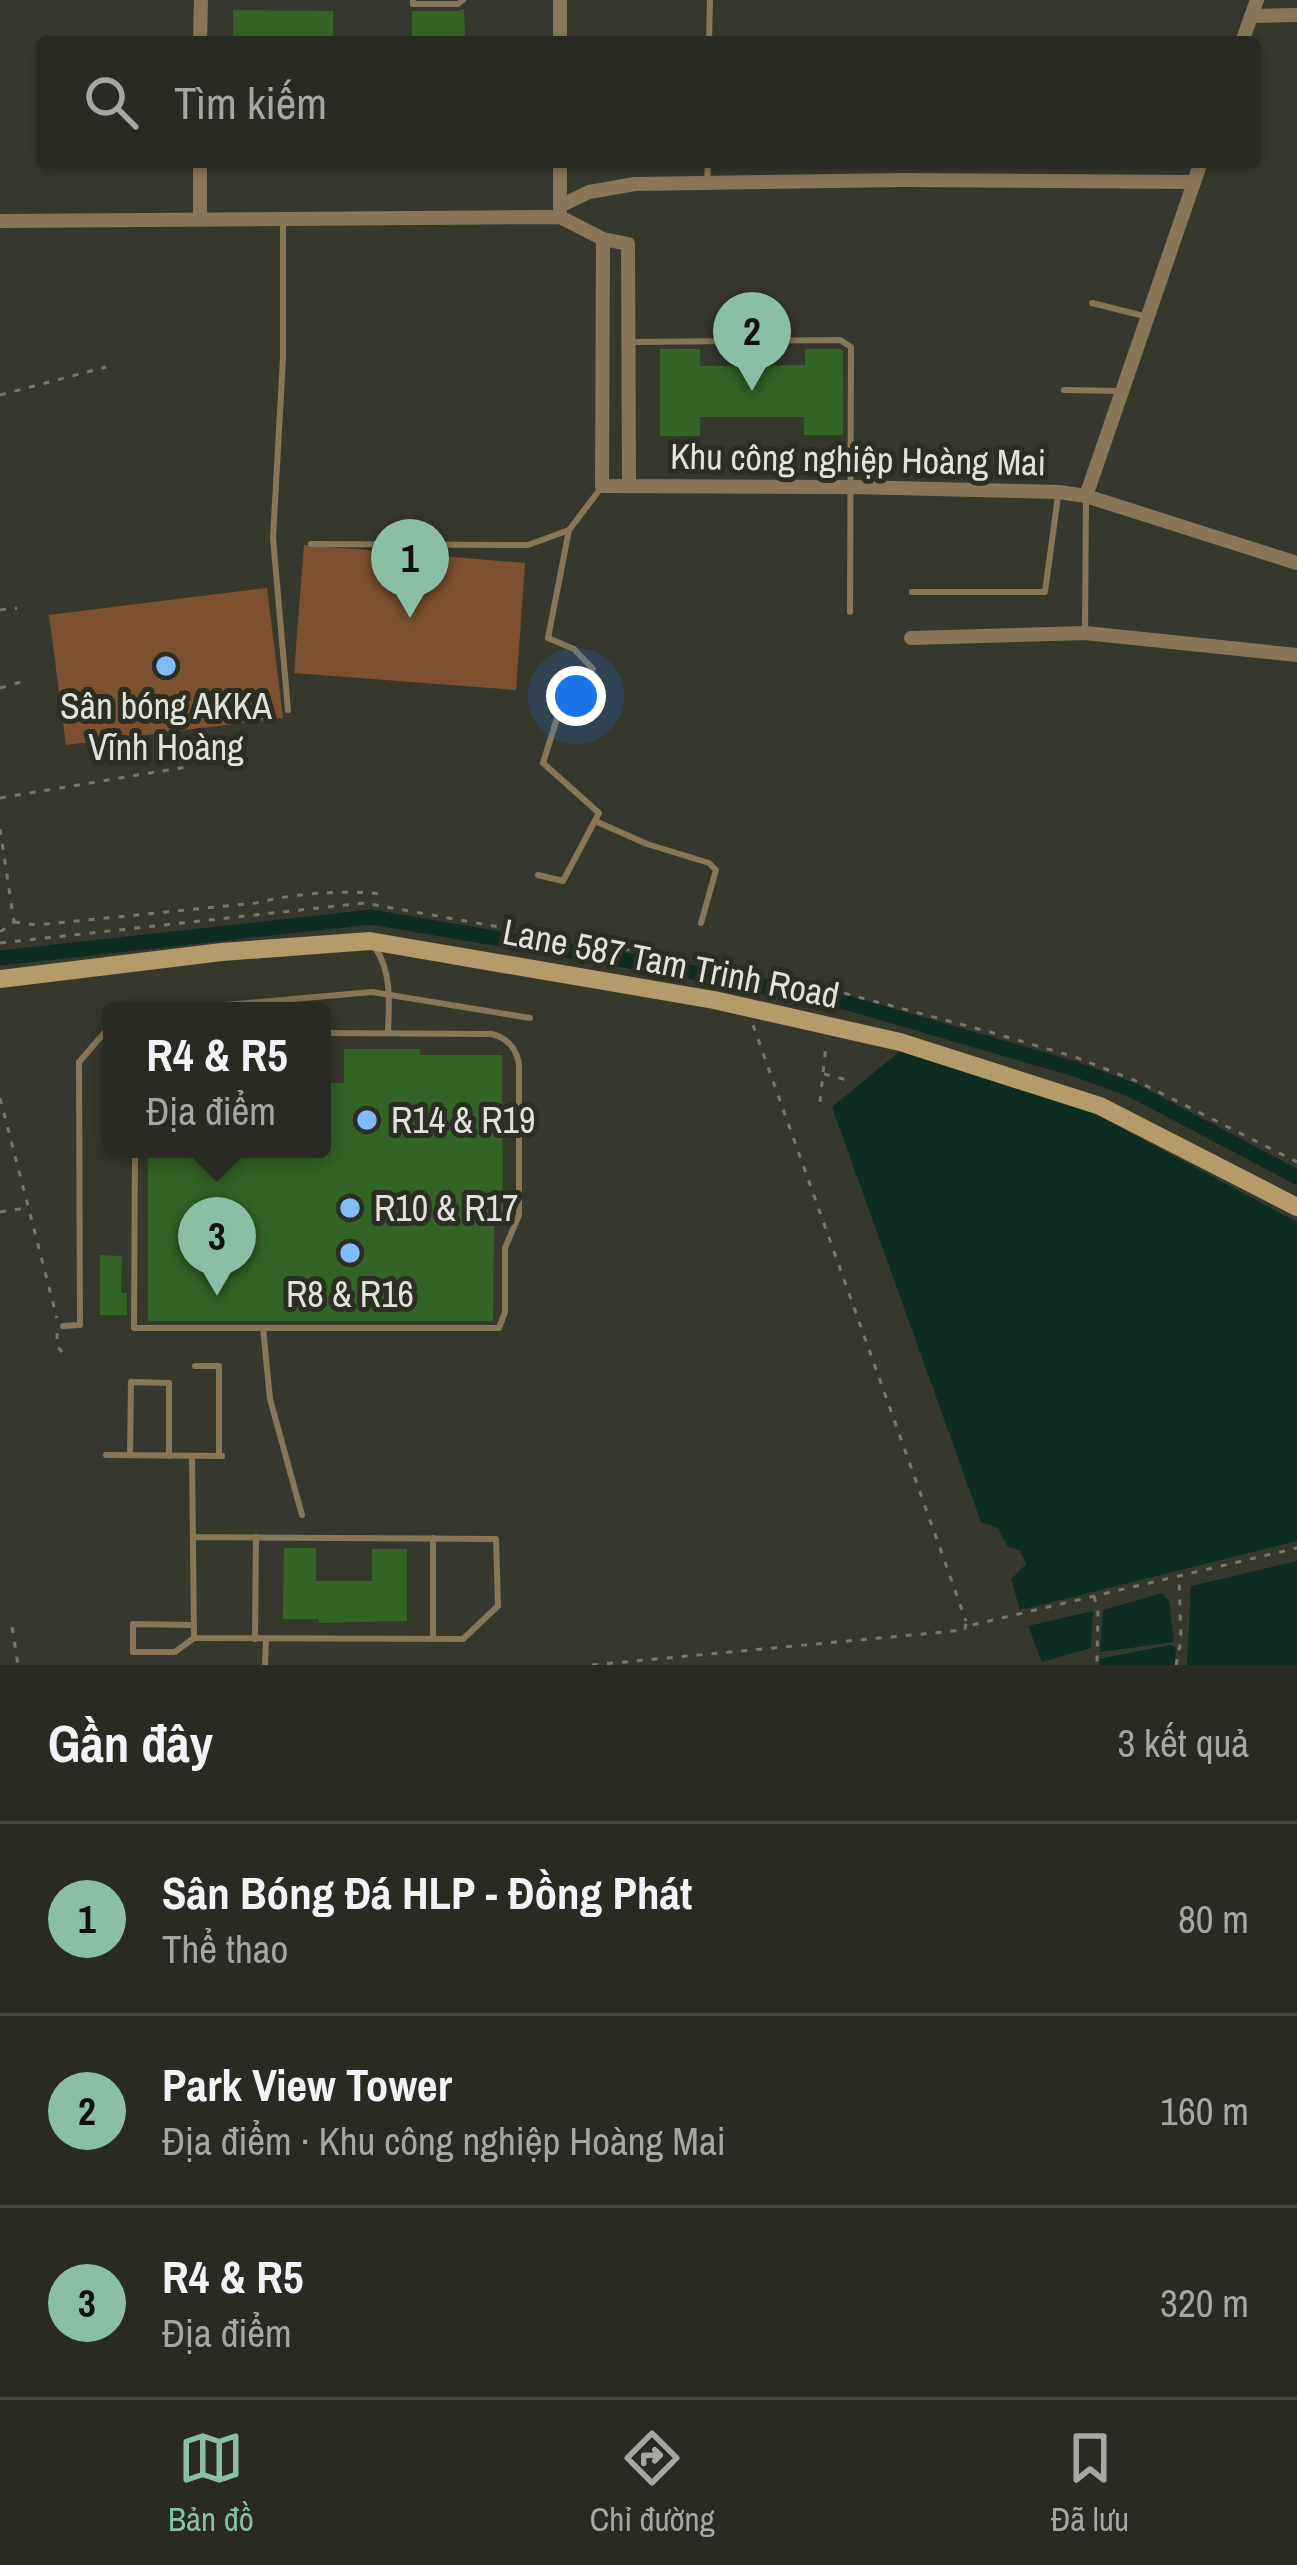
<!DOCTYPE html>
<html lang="vi">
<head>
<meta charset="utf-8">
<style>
	body { margin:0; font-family:"Archivo Narrow",sans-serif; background:#31322a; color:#f1f3f6 }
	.you { position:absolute; left:576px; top:696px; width:42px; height:42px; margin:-30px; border:9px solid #fff; border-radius:50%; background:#1a73e8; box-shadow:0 0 0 18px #1a73e833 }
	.badge { display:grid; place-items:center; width:78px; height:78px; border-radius:50%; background:#8abfa5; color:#111; font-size:39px; font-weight:700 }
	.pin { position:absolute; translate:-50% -99px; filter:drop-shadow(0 3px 6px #0008) }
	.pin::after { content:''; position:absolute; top:63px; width:42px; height:36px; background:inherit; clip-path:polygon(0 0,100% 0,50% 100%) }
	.popup { position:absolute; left:103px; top:1002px; width:228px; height:156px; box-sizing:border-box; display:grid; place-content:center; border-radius:12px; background:#292a22; filter:drop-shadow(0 3px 9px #0005); font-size:39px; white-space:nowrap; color:#a5a7a5 }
	.popup b { font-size:45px; color:#f1f3f6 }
	.popup::after { content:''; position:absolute; left:50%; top:100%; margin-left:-24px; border:24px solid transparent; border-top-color:#292a22 }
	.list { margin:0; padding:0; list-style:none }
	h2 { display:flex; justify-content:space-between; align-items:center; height:156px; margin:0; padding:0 48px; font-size:51px }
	h2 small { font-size:39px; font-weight:400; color:#a5a7a5 }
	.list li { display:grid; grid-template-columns:78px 1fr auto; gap:36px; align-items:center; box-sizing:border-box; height:192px; padding:0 48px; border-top:3px solid #454640 }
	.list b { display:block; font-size:45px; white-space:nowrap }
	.list p { margin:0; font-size:39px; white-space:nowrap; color:#a5a7a5 }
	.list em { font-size:39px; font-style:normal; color:#a5a7a5 }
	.icon { flex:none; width:66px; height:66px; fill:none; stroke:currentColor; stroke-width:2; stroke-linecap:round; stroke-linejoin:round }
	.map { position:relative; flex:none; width:1297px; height:1665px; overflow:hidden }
	.search { position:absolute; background:#292a22; box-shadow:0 3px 9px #0004; left:36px; right:36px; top:36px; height:132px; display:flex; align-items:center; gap:30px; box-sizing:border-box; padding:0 42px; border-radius:12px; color:#a5a7a5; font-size:45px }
	.sheet { height:732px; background:#292a22 }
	nav { display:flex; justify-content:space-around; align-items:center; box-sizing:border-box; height:168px; border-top:3px solid #454640; background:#292a22; font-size:33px; color:#a5a7a5 }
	nav a { display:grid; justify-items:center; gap:6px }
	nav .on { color:#8abfa5 }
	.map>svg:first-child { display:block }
	.green { fill:#7d512f }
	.water { fill:#0d2d22 }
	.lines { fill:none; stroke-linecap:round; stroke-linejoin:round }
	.canal { stroke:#0d2d22; stroke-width:15 }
	.building { fill:#326425 }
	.path { stroke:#75766c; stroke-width:3; stroke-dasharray:6 9; stroke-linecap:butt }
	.lane { stroke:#877758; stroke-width:6 }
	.street { stroke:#877758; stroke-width:14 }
	.secondary { stroke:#b49b69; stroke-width:18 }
	.poi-dot { fill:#81bcfa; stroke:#2d2e23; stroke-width:4.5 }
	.labels { text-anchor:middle; stroke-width:10; stroke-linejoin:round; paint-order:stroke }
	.street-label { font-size:36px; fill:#e1e2db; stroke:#2d2e23 }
	.poi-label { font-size:36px; fill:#e1e2db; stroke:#2d2e23 }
</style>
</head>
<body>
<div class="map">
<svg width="1297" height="1665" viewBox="0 0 1297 1665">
	<rect width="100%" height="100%" fill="#37382d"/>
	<!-- green -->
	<g class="green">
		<path d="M304 545 525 563 516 690 294 673Z"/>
		<path d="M267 588 283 718 66 745 49 615Z"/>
	</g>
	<!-- water -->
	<g class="water">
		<path d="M900 1051 1086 1109 1297 1222V1541L1020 1610 1011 1579 1026 1564 1020 1551 1007 1546 998 1528 981 1522 832 1107Z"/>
		<path d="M1297 1561V1665H1187L1191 1586Z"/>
		<path d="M1162 1593 1169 1601 1174 1642 1100 1652 1103 1610Z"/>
		<path d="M1093 1611 1091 1648 1042 1662 1028 1626Z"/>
		<path d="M1170 1645 1176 1647 1175 1665H1100L1099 1659Z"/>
	</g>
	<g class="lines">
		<!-- canal -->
		<path class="canal" d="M0 958 371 917 671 968 848 1003 1075 1069 1134 1091 1297 1177"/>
	</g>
	<!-- building -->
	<g class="building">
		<path d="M464 9 465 36H412V11H458Z"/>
		<path d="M233 10 333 11V36H233Z"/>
		<path d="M660 349H700V366L805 365V349H840L843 351V435H804V417H700V436H660Z"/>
		<path d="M344 1049H420V1055H502L503 1223H494L493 1321H148V1149H322V1083H344Z"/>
		<path d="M100 1255 122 1256 121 1293H127V1315H100Z"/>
		<path d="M284 1548H316V1581H372V1549H407V1621L319 1623V1619H283Z"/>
	</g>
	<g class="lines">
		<!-- path -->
		<g class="path">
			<path d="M0 395 106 367"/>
			<path d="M0 610 17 608"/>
			<path d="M0 688 24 681"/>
			<path d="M0 798 192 766"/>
			<path d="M0 829 14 922 0 932"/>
			<path d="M14 922 36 925 256 903C296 893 342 890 383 894"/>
			<path d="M0 943 364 903 787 978 990 1032 1075 1057 1141 1083 1297 1162"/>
			<path d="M753 1025 966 1621"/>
			<path d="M824 1074 851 1081"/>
			<path d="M0 1098 57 1318"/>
			<path d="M820 1102 826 1045"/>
			<path d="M0 1212 26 1208"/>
			<path d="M57 1333V1346L67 1358"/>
			<path d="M1094 1596 1098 1610 1097 1665"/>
			<path d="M12 1627 18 1665"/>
			<path d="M592 1665 965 1630 966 1622 972 1625 1297 1548"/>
			<path d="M1176 1665 1181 1640 1179 1578"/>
		</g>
		<!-- lane -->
		<g class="lane">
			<path d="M413 0V4H458L463 0"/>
			<path d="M709 42 710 0"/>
			<path d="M707 182 708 162"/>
			<path d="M283 222V358L273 538 288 710"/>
			<path d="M1092 303 1144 316"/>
			<path d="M630 342 840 340 851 347 850 612"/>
			<path d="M1064 390 1119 391"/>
			<path d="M311 544 528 545 569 530 601 488"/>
			<path d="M912 592H1045L1058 496"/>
			<path d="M1085 630 1086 499"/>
			<path d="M595 821 647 844 709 863 716 870 701 923"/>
			<path d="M538 875 563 881 599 813 543 763 559 712H574L593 669 574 649 548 638 569 530"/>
			<path d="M376 949C392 973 389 1005 388 1033"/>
			<path d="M157 1011 372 992 530 1018"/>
			<path d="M135 1149 134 1328H499L505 1312V1248L519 1215V1066C518 1050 507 1037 491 1034L322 1033"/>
			<path d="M63 1326 80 1325 79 1062 112 1024"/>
			<path d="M263 1328 270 1399 302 1515"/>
			<path d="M195 1366H219V1456"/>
			<path d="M106 1455 222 1456"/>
			<path d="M130 1455 131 1382 169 1383V1456"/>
			<path d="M192 1456 194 1638 463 1639 498 1606 496 1539 194 1537"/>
			<path d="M433 1538V1639"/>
			<path d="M194 1625 133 1624V1652H175L194 1638"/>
			<path d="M255 1639 256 1537"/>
			<path d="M265 1665 266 1639"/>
		</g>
		<!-- street -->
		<g class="street">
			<path d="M560 0V42"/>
			<path d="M1251 16 1297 15"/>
			<path d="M200 42 201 0"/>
			<path d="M1242 42 1257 0"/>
			<path d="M200 162V219"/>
			<path d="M560 162V211"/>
			<path d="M560 206 589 192 635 184 903 180 1194 182"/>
			<path d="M0 221 560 217 603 239 628 244 629 486"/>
			<path d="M603 239 602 486 852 487 1059 492 1086 496 1297 563"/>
			<path d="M1086 496 1201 162"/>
			<path d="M911 638 1085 633 1297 655"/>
		</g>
		<!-- secondary -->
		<path class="secondary" d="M0 979 222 952 370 941 714 1000 900 1042 1100 1106 1297 1207"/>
	</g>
	<!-- markers -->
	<g class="poi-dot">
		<circle cx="166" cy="666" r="12"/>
		<circle cx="367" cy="1120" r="12"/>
		<circle cx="350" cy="1208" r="12"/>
		<circle cx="350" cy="1253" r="12"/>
	</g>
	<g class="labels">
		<!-- street labels -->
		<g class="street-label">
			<text transform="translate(858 459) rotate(1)" y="13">Khu công nghiệp Hoàng Mai</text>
			<text transform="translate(671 963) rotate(11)" y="13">Lane 587 Tam Trinh Road</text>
		</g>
		<!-- poi labels -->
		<g class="poi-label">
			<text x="166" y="719">Sân bóng AKKA<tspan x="166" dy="41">Vĩnh Hoàng</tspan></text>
			<text x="391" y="1133" text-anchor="start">R14 &amp; R19</text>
			<text x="374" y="1221" text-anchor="start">R10 &amp; R17</text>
			<text x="350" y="1307">R8 &amp; R16</text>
		</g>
	</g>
</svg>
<div class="you"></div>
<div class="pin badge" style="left:410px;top:618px">1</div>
<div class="pin badge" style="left:752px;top:391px">2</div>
<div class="pin badge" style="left:217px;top:1296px">3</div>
<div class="popup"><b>R4 &amp; R5</b>Địa điểm</div>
<div class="search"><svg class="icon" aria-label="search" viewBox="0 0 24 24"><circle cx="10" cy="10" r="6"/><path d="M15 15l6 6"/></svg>Tìm kiếm</div>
</div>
<section class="sheet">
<h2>Gần đây<small>3 kết quả</small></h2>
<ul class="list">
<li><span class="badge">1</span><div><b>Sân Bóng Đá HLP - Đồng Phát</b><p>Thể thao</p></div><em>80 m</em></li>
<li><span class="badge">2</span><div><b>Park View Tower</b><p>Địa điểm · Khu công nghiệp Hoàng Mai</p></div><em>160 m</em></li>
<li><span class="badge">3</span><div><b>R4 &amp; R5</b><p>Địa điểm</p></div><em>320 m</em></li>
</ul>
</section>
<nav>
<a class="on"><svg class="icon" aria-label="map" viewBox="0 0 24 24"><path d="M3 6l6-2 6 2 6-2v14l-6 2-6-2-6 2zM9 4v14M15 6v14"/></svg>Bản đồ</a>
<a><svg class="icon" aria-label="directions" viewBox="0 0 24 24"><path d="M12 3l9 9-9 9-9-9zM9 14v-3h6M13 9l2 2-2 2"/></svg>Chỉ đường</a>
<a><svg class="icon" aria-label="saved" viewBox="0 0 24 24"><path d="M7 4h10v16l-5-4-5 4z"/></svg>Đã lưu</a>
</nav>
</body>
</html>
